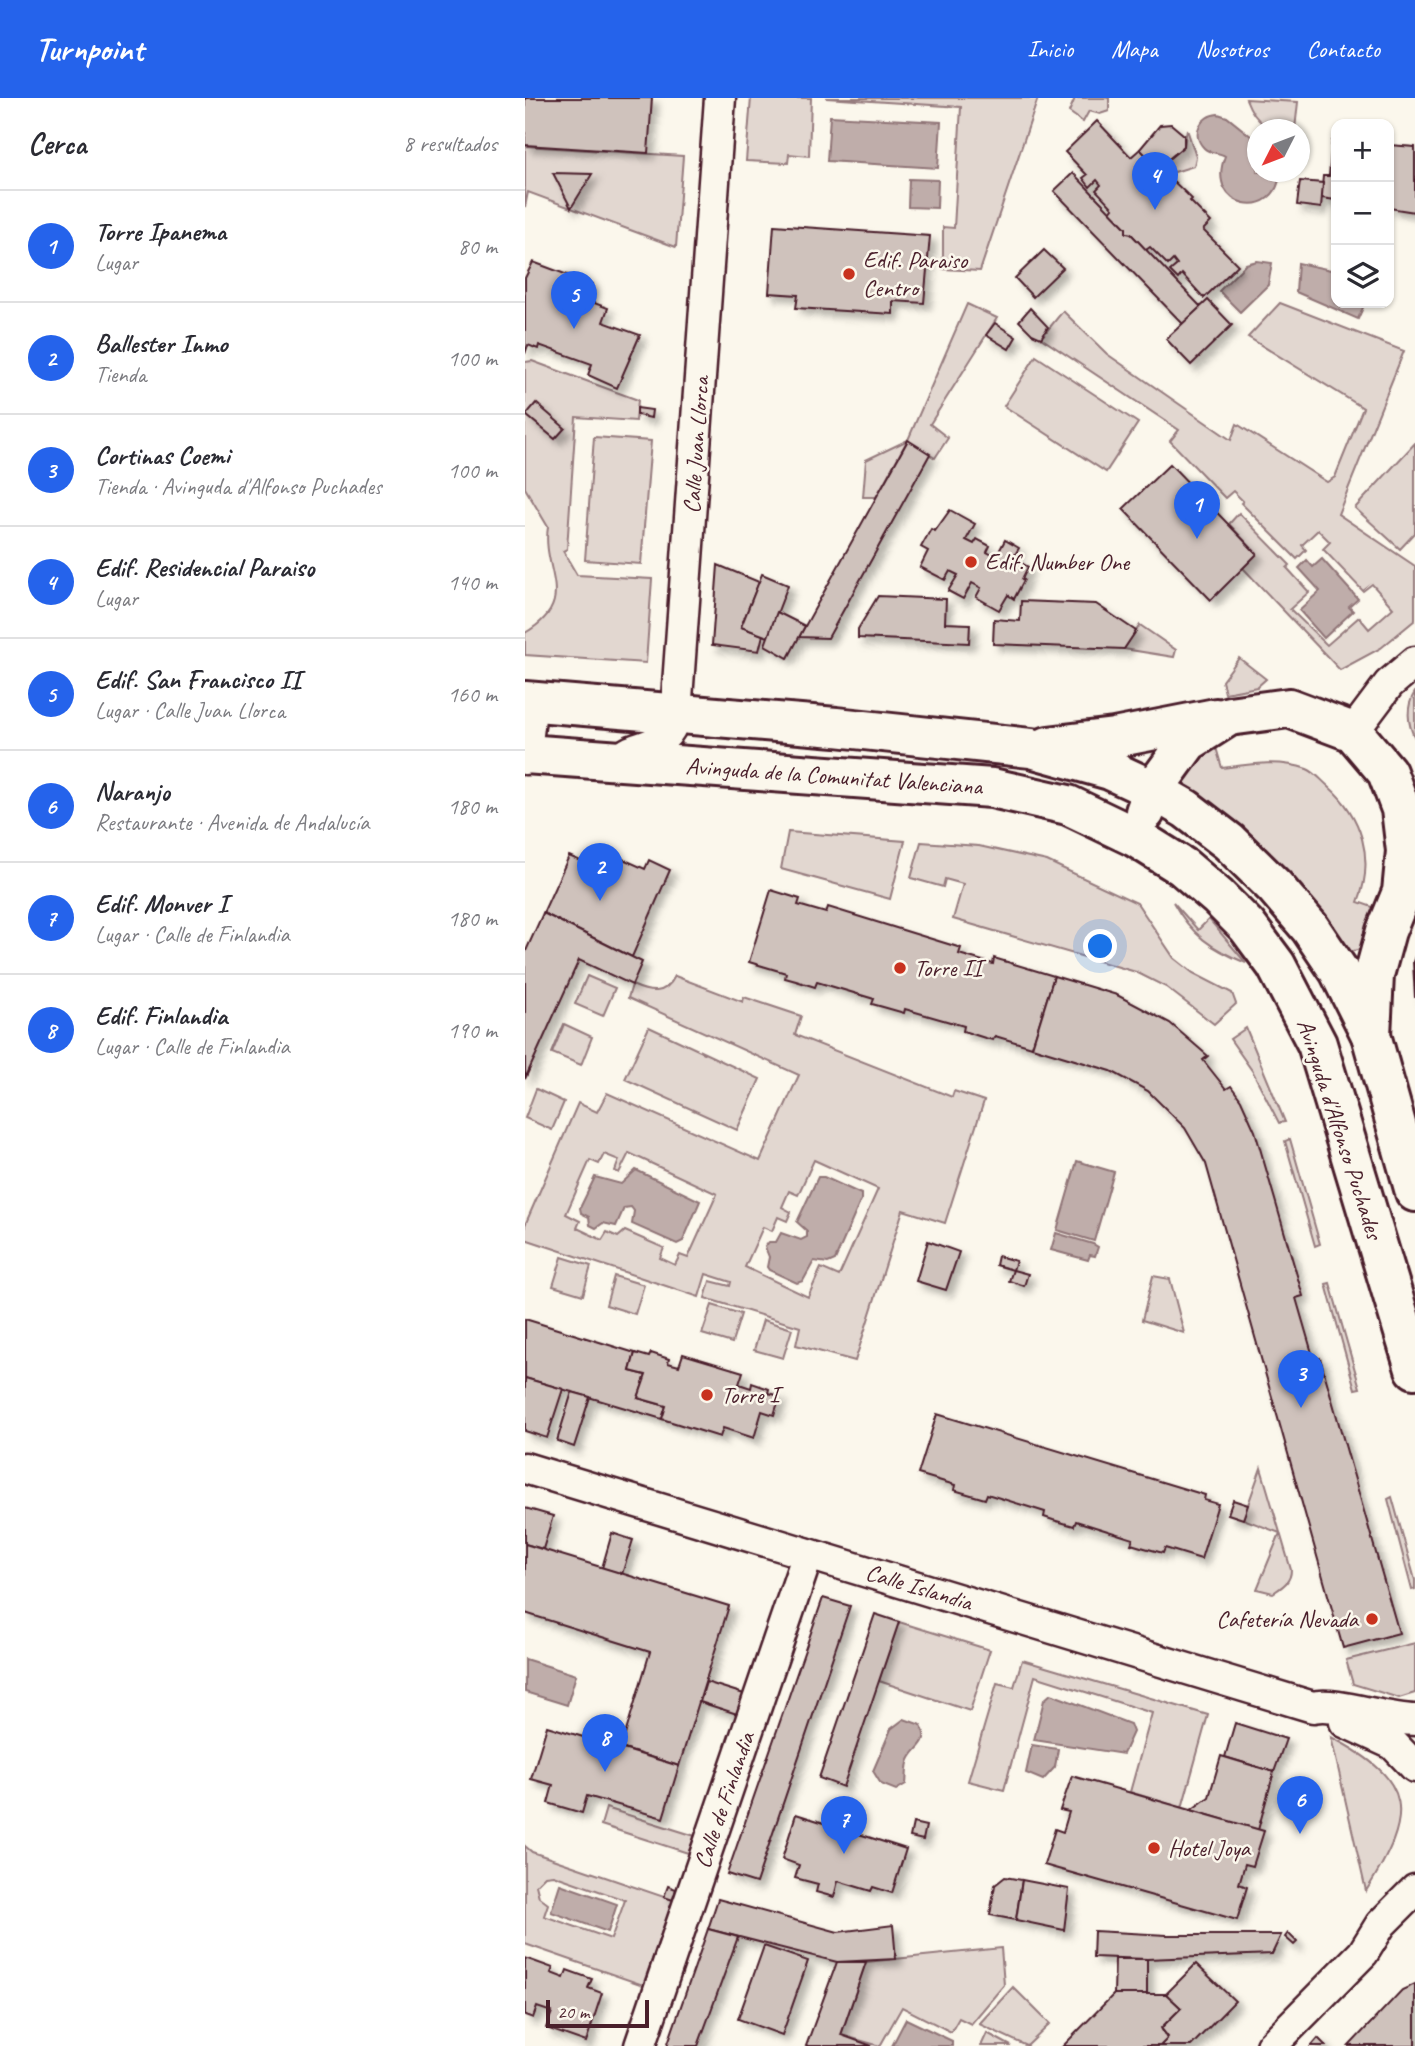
<!DOCTYPE html>
<html lang="es">
<head>
<meta charset="utf-8">
<style>
	body { margin:0; font-family:Caveat,sans-serif; background:#f7f7f7; color:#2b2b33 }
	.controls { position:absolute; right:21px; top:21px; display:grid; overflow:hidden; border-radius:14px; box-shadow:0 2px 5px #0004 }
	.controls button { width:63px; height:63px; display:grid; place-items:center; padding:0; border:0; border-bottom:2px solid #e1e1e2; background:#fff; color:#2b2b33; font:35px sans-serif }
	.compass { position:absolute; left:722px; top:21px; width:63px; height:63px; border-radius:50%; background:#fff; box-shadow:0 2px 5px #0004; rotate:228deg }
	.scale { position:absolute; left:21px; bottom:18px; width:103px; box-sizing:border-box; padding-left:7px; border:4px solid #4a1f2b; border-top:0; font-size:19px; line-height:24px; white-space:nowrap; color:#4a1f2b; -webkit-text-stroke:5px #fbf7ec; paint-order:stroke }
	.you { position:absolute; left:576px; top:849px; width:24px; height:24px; margin:-18px; border:5px solid #fff; border-radius:50%; background:#1a73e8; box-shadow:0 0 0 10px #1a73e833 }
	.badge { display:grid; place-items:center; width:46px; height:46px; border-radius:50%; background:#2563eb; color:#fff; font-size:23px; font-weight:700 }
	.pin { position:absolute; translate:-50% -58px; filter:drop-shadow(0 2px 4px #0008) }
	.pin::after { content:''; position:absolute; top:37px; width:24px; height:21px; background:inherit; clip-path:polygon(0 0,100% 0,50% 100%) }
	.list { margin:0; padding:0; list-style:none }
	h2 { display:flex; justify-content:space-between; align-items:center; height:91px; margin:0; padding:0 28px; font-size:30px }
	h2 small { font-size:23px; font-weight:400; color:#7c7c81 }
	.list li { display:grid; grid-template-columns:46px 1fr auto; gap:21px; align-items:center; box-sizing:border-box; height:112px; padding:0 28px; border-top:2px solid #e1e1e2 }
	.list b { display:block; font-size:26px; white-space:nowrap }
	.list p { margin:0; font-size:23px; white-space:nowrap; color:#7c7c81 }
	.list em { font-size:23px; font-style:normal; color:#7c7c81 }
	.icon { flex:none; width:38px; height:38px; fill:none; stroke:currentColor; stroke-width:2; stroke-linecap:round; stroke-linejoin:round }
	.map { position:relative; flex:none; width:890px; height:1948px; overflow:hidden }
	header { display:flex; align-items:center; gap:42px; box-sizing:border-box; height:98px; padding:0 35px; background:#2563eb; color:#fff }
	header strong { font-size:33px }
	nav { display:flex; gap:38px; margin-inline-start:auto; font-size:24px }
	main { display:flex }
	aside { flex:1; background:#fff }
	.map>svg:first-child { display:block }
	.green { fill:#e2d7d0; stroke:#967b7e; stroke-width:2; fill-rule:evenodd }
	.water { fill:#bfadaa; stroke:#907477; stroke-width:2 }
	.building { fill:#cfc2bc; stroke:#4a1f2b; stroke-width:2; filter:url(#shadow) }
	.lines { fill:none; stroke-linecap:round; stroke-linejoin:round }
	.street-casing { stroke:#4a1f2b; stroke-width:35 }
	.secondary-casing { stroke:#4a1f2b; stroke-width:44 }
	.street { stroke:#fbf7ec; stroke-width:30 }
	.secondary { stroke:#fbf7ec; stroke-width:38 }
	.poi-dot { fill:#c8321e; stroke:#fbf7ec; stroke-width:2.5 }
	.labels { text-anchor:middle; stroke-width:5; stroke-linejoin:round; paint-order:stroke }
	.poi-label { font-size:24px; fill:#4a1f2b; stroke:#fbf7ec; text-anchor:start }
	.street-label { font-size:24px; fill:#4a1f2b; stroke:#fbf7ec }
</style>
</head>
<body>
<header>
<strong>Turnpoint</strong>
<nav><a>Inicio</a><a>Mapa</a><a>Nosotros</a><a>Contacto</a></nav>
</header>
<main>
<aside>
<h2>Cerca<small>8 resultados</small></h2>
<ul class="list">
<li><span class="badge">1</span><div><b>Torre Ipanema</b><p>Lugar</p></div><em>80 m</em></li>
<li><span class="badge">2</span><div><b>Ballester Inmo</b><p>Tienda</p></div><em>100 m</em></li>
<li><span class="badge">3</span><div><b>Cortinas Coemi</b><p>Tienda · Avinguda d'Alfonso Puchades</p></div><em>100 m</em></li>
<li><span class="badge">4</span><div><b>Edif. Residencial Paraiso</b><p>Lugar</p></div><em>140 m</em></li>
<li><span class="badge">5</span><div><b>Edif. San Francisco II</b><p>Lugar · Calle Juan Llorca</p></div><em>160 m</em></li>
<li><span class="badge">6</span><div><b>Naranjo</b><p>Restaurante · Avenida de Andalucía</p></div><em>180 m</em></li>
<li><span class="badge">7</span><div><b>Edif. Monver I</b><p>Lugar · Calle de Finlandia</p></div><em>180 m</em></li>
<li><span class="badge">8</span><div><b>Edif. Finlandia</b><p>Lugar · Calle de Finlandia</p></div><em>190 m</em></li>
</ul>
</aside>
<div class="map">
<svg width="890" height="1948" viewBox="0 0 890 1948">
	<defs>
		<filter id="shadow"><feDropShadow dx="6" dy="6" stdDeviation="3.5" flood-color="#0004"/></filter>
	</defs>
	<rect width="100%" height="100%" fill="#fbf7ec"/>
	<filter id="ink" filterUnits="userSpaceOnUse"><feTurbulence type="fractalNoise" baseFrequency=".0143" numOctaves="2"/><feDisplacementMap in="SourceGraphic" scale="14" xChannelSelector="R" yChannelSelector="G"/><feConvolveMatrix kernelMatrix="1 2 1 2 8 2 1 2 1" color-interpolation-filters="sRGB"/></filter>
	<g filter="url(#ink)">
		<!-- green -->
		<g class="green">
			<path d="M226 0H286L284 58 264 56 263 65 221 63Z"/>
			<path d="M301 0H513L455 173 418 171V129L429 130 436 9Z"/>
			<path d="M550 0H584V13L575 16 564 13 558 24 544 14Z"/>
			<path d="M721 1 773 4 770 31C743 32 731 27 721 1Z"/>
			<path d="M662 31 671 59 669 68 643 76 635 68 659 48Z"/>
			<path d="M0 48 158 58 151 149 3 94 0 109Z"/>
			<path d="M755 205 879 253 813 416 890 468V522L856 550 815 572 718 470 732 456 704 426 714 415 765 467 762 470 784 494 765 511 802 547 834 519 844 531 868 510 847 486 838 493 798 451 805 444 793 432 777 447 781 452 772 461 716 405 718 403 708 393 700 400 645 343 654 332 516 240 538 213 582 256 706 342 712 326 802 384 810 379 838 310 723 239Z"/>
			<path d="M442 206 472 220 405 326 423 340 410 360 382 343 351 399H338L341 362 383 342Z"/>
			<path d="M511 258 613 325 581 374 479 308Z"/>
			<path d="M7 263 113 302 111 323 51 319 42 451 38 453 52 477 127 481 121 565 0 557V535C55 503 16 473 23 429L0 390V264Z"/>
			<path d="M69 339 126 343 116 466 60 462Z"/>
			<path d="M890 345V435L875 451 830 410Z"/>
			<path d="M615 527 651 552 649 559 599 551Z"/>
			<path d="M714 560 741 581 732 589 700 595 697 583Z"/>
			<path d="M890 594V640C882 625 881 608 890 594Z"/>
			<path d="M690 646 697 670C725 666 755 661 782 671 790 674 797 683 803 688 837 718 850 761 833 804L859 813 835 851 822 855 648 682Z"/>
			<path d="M263 734 380 743 365 801 256 771Z"/>
			<path d="M396 744 454 748 522 763 612 805 649 860 668 875 707 895 711 906 689 926 641 889 611 874 428 821 438 786 420 781 418 789 386 780Z"/>
			<path d="M648 804 673 832 684 821 721 865C687 851 666 837 648 804Z"/>
			<path d="M62 878 90 890 78 918 50 906Z"/>
			<path d="M150 878 218 904 219 899 276 918 270 937 427 999 429 993 459 1003 420 1125 378 1112 330 1263 271 1247 275 1229 180 1200 185 1183 205 1188 206 1184 181 1176 174 1199 0 1141V1127L53 1005 72 1014 82 995 235 1063 274 977 103 900 107 887C125 895 140 898 150 878ZM104 1055 192 1096 163 1160 155 1157 150 1167 135 1160 139 1150 100 1133 93 1139 82 1134 77 1142 52 1130 55 1123 41 1116 65 1062 74 1066 79 1056 94 1062 90 1073 94 1075ZM289 1062 353 1091 314 1178 296 1170 283 1199 220 1169 238 1129 247 1133 253 1119 262 1123 266 1114 257 1109 264 1093 273 1097Z"/>
			<path d="M39 926 67 939 56 967 27 955Z"/>
			<path d="M124 929 235 981 212 1032 100 981Z"/>
			<path d="M721 930 760 1024 754 1025 728 974 705 941Z"/>
			<path d="M11 991 39 1004 27 1032 0 1020Z"/>
			<path d="M765 1041 795 1146 790 1148 760 1043Z"/>
			<path d="M37 1159 66 1168 58 1197 28 1188Z"/>
			<path d="M89 1178 119 1187 110 1216 81 1207Z"/>
			<path d="M628 1178 645 1181 659 1235 617 1222Z"/>
			<path d="M805 1185 835 1290 830 1291 801 1186Z"/>
			<path d="M187 1207 216 1216 207 1245 177 1236Z"/>
			<path d="M238 1222 267 1231 258 1260 229 1252Z"/>
			<path d="M736 1370 766 1472C766 1484 757 1489 748 1495L732 1491 755 1435 718 1421Z"/>
			<path d="M867 1399 890 1482V1491L887 1492 863 1401Z"/>
			<path d="M374 1524 465 1552 445 1613 354 1583Z"/>
			<path d="M890 1545V1595L874 1600 828 1586 821 1562Z"/>
			<path d="M497 1562 683 1617 657 1710 605 1694 627 1615 510 1578 479 1692 443 1683 472 1585 489 1589Z"/>
			<path d="M806 1639C890 1683 890 1716 841 1793Z"/>
			<path d="M81 1710 170 1738 163 1755 76 1727Z"/>
			<path d="M0 1748 7 1754 148 1802 118 1887 0 1846ZM28 1777 100 1802 86 1841 19 1818 23 1806 14 1799 11 1787 20 1778Z"/>
			<path d="M476 1850 479 1887 446 1926 434 1920 426 1934 377 1909 355 1948 316 1937 341 1864Z"/>
			<path d="M488 1889 525 1926 502 1948 454 1926Z"/>
			<path d="M462 1935 486 1948H456Z"/>
		</g>
		<!-- water -->
		<g class="water">
			<path d="M693 16 702 19 732 43V74H755C753 124 679 112 700 58 694 54 685 56 679 50 665 36 676 17 693 16Z"/>
			<path d="M305 18 416 24 413 70 302 63Z"/>
			<path d="M384 81 413 82 412 110 383 109Z"/>
			<path d="M732 163 747 165 743 187 715 214 694 193 721 166Z"/>
			<path d="M773 165 811 173V205H840L833 221 771 194Z"/>
			<path d="M797 461 833 501 824 509 828 513 799 540 774 512 795 493 774 470 782 462 788 469Z"/>
			<path d="M552 1063 589 1074 569 1143 532 1132Z"/>
			<path d="M111 1072 175 1103 158 1143 152 1146 107 1126 109 1113 106 1109 99 1110 91 1128 78 1125 71 1130 65 1127 64 1119 56 1115 55 1110 70 1079 96 1086Z"/>
			<path d="M293 1079H299L336 1096V1102L310 1162 303 1165 289 1163 278 1183 272 1185 244 1172 242 1169 244 1159 240 1149 244 1144H251L256 1135 276 1142 282 1139V1133L272 1124Z"/>
			<path d="M531 1135 568 1146 573 1149 570 1158 565 1157 563 1162 526 1152Z"/>
			<path d="M0 1561 51 1577 42 1607 0 1594Z"/>
			<path d="M526 1596 605 1626 608 1634 598 1656 509 1642 519 1602Z"/>
			<path d="M379 1621 396 1627C406 1646 390 1648 384 1662 381 1668 382 1679 381 1686L371 1692 356 1686 348 1673 366 1631Z"/>
			<path d="M507 1647 533 1651 530 1669 518 1682 501 1675Z"/>
			<path d="M35 1786 92 1806 83 1834 26 1814Z"/>
			<path d="M381 1921 427 1943V1948H367Z"/>
		</g>
		<!-- building -->
		<g class="building">
			<path d="M0 0H127L123 55 0 47Z"/>
			<path d="M572 23 606 59 615 51 667 101 665 103 686 124 678 132 713 167 679 200 657 176 653 181 645 173 652 167 648 162 643 167 625 149 621 152 606 136 601 135V130L585 114 588 110 571 92 576 87 572 82 565 89 558 80 562 77 540 54Z"/>
			<path d="M646 26 659 37V48L633 70 615 51 635 27Z"/>
			<path d="M807 43H811V102L796 100 798 78H804Z"/>
			<path d="M864 47 890 49V114L864 110Z"/>
			<path d="M28 75 67 76 46 110Z"/>
			<path d="M548 75 601 130V135L606 136 676 209 658 226 529 93Z"/>
			<path d="M775 83 798 85 796 110 772 107Z"/>
			<path d="M249 127 405 138 399 205 368 203V216L271 210 273 197 244 195Z"/>
			<path d="M519 152 538 170 508 199 490 180Z"/>
			<path d="M8 164 67 186 61 202 83 210 78 224 115 237 92 290 63 277 67 266 14 247 13 251 3 247 0 256V180Z"/>
			<path d="M683 202 707 227 666 267 641 241Z"/>
			<path d="M505 210 523 229 516 240 507 236 494 223Z"/>
			<path d="M470 225 491 239 484 251 461 237Z"/>
			<path d="M11 305 40 330 30 341 1 317Z"/>
			<path d="M112 310 127 312 126 320 112 317Z"/>
			<path d="M383 342 405 356 303 540 274 539Z"/>
			<path d="M645 366 732 456 686 502 598 411Z"/>
			<path d="M425 412 450 426 441 442 449 446 452 441 465 448 462 454 471 459 480 442 494 450 488 460 503 469 497 481 499 482 489 501 483 497 474 512 451 499 456 490 447 485 438 501 423 493 433 477 425 473 420 482 395 469 403 453 396 449 406 431 410 433Z"/>
			<path d="M193 467 234 484 216 529 238 537 234 553 187 547Z"/>
			<path d="M237 476 263 487 243 539 216 529Z"/>
			<path d="M353 498 421 501 420 525 445 526 444 545 333 540V531Z"/>
			<path d="M496 503 571 506 611 533 599 551 468 546 469 521 495 523Z"/>
			<path d="M252 514 280 528 263 560 240 547Z"/>
			<path d="M44 758 67 768 72 760 94 769 98 761 120 771 124 762 145 772 107 859 18 815Z"/>
			<path d="M246 792 275 801 273 807 301 815 303 809 436 850 434 856 468 866 469 860 529 878 507 949 470 938 468 942 460 940 438 933 439 928 380 911 379 915 358 909 347 906 349 901 292 884 290 889 271 883 260 880 261 875 224 864Z"/>
			<path d="M18 815 117 864 107 887 54 862 0 981V855Z"/>
			<path d="M890 858V900L888 864Z"/>
			<path d="M529 878 592 897 645 925 683 958 678 962 701 991 706 988 716 1002 730 1033 778 1198 771 1200 789 1262 795 1260 874 1535 818 1550 681 1066 660 1030 623 993 586 973 507 949Z"/>
			<path d="M403 1143 434 1154 421 1192 391 1183Z"/>
			<path d="M473 1158 491 1163 488 1172 471 1167Z"/>
			<path d="M488 1172 503 1176 499 1188 484 1183Z"/>
			<path d="M0 1221 110 1255 105 1273 121 1277 113 1300 141 1308 137 1321 0 1280Z"/>
			<path d="M110 1255 124 1259 126 1255 144 1261 143 1265 154 1268 158 1256 218 1274 214 1286 226 1290 227 1285 244 1291 243 1295 255 1298 249 1317 237 1313 229 1340 198 1330 195 1339 137 1321 141 1308 113 1300 121 1277 105 1273Z"/>
			<path d="M0 1280 38 1291 22 1340 0 1333Z"/>
			<path d="M47 1294 65 1299 49 1349 32 1343Z"/>
			<path d="M412 1316 680 1397 679 1402 693 1406 676 1461 640 1450 638 1455 616 1449 606 1446 608 1441 551 1423 549 1428 528 1422 519 1419 520 1414 462 1396 460 1401 429 1392 430 1387 393 1376Z"/>
			<path d="M708 1402 723 1407 718 1421 703 1416Z"/>
			<path d="M0 1410 28 1418 18 1451 0 1446Z"/>
			<path d="M87 1435 108 1442 97 1476 77 1470Z"/>
			<path d="M0 1446 204 1508 154 1668 96 1650 125 1554 0 1515Z"/>
			<path d="M298 1500 325 1508 231 1785 202 1776Z"/>
			<path d="M350 1516 374 1524 318 1689 294 1680Z"/>
			<path d="M181 1584 219 1596 212 1616 175 1604Z"/>
			<path d="M710 1625 761 1641 749 1674 700 1659Z"/>
			<path d="M22 1628 154 1668 138 1720 62 1698 57 1715 23 1705 28 1687 6 1681Z"/>
			<path d="M696 1658 749 1674 733 1732 666 1712 684 1699Z"/>
			<path d="M547 1678 739 1733 728 1768 720 1766 714 1786 722 1789 712 1822 519 1767 530 1731 538 1734 544 1714 535 1712Z"/>
			<path d="M271 1716 381 1751 367 1795 348 1789 346 1793 313 1783 309 1799 291 1794 293 1786 270 1780 274 1767 257 1761Z"/>
			<path d="M388 1725 401 1728 398 1742 385 1739Z"/>
			<path d="M480 1779 497 1782 491 1822 465 1817 470 1787Z"/>
			<path d="M497 1782 544 1791 539 1832 491 1822Z"/>
			<path d="M143 1788 151 1791 148 1802 139 1799Z"/>
			<path d="M193 1801 313 1834 368 1827 371 1861 312 1864 183 1831Z"/>
			<path d="M183 1831 213 1839 173 1948H142Z"/>
			<path d="M569 1833 642 1837H756L747 1856 622 1861 568 1859Z"/>
			<path d="M763 1835 772 1844 769 1847 760 1839Z"/>
			<path d="M239 1848 283 1863 257 1937 213 1921Z"/>
			<path d="M0 1860 28 1870 26 1875 39 1880 42 1872 67 1881 63 1890 77 1895 61 1944 21 1930 27 1914 12 1909 8 1920 0 1917Z"/>
			<path d="M590 1861H622V1896H589Z"/>
			<path d="M312 1864H341L316 1937 347 1948H281Z"/>
			<path d="M671 1866 710 1903 666 1948H635L643 1939 636 1930 656 1910 641 1896Z"/>
			<path d="M890 1886V1948H824L877 1892Z"/>
			<path d="M589 1896H641L656 1910 636 1930 642 1941 635 1948H538Z"/>
			<path d="M793 1940 801 1948H786Z"/>
		</g>
		<g class="lines">
			<defs>
				<g id="street">
					<path d="M828 634 864 586 890 564"/>
					<path d="M0 661 7 603"/>
					<path d="M95 662C113 641 141 657 151 615L195 0"/>
					<path d="M0 1370 788 1609C810 1603 861 1622 890 1622"/>
					<path d="M820 1624 868 1646 890 1669"/>
					<path d="M115 1948 283 1456"/>
					<path d="M746 1948 838 1855 856 1826 890 1792"/>
				</g>
				<g id="secondary">
					<path d="M0 603 311 629 506 650 585 672 628 692 661 711 704 744 750 789 785 830 814 873 846 937 890 1094"/>
					<path d="M523 648 589 640 691 620"/>
					<path d="M0 656 467 690 543 707 610 739 658 769 693 799 722 828 751 867 792 946 890 1271"/>
					<path d="M620 714 628 692 663 644 704 618 764 610 828 634 862 674 876 711 881 753 877 794 861 833 849 877 846 937"/>
				</g>
			</defs>
			<!-- street casing -->
			<use href="#street" class="street-casing"/>
			<!-- secondary casing -->
			<use href="#secondary" class="secondary-casing"/>
			<!-- street -->
			<use href="#street" class="street"/>
			<!-- secondary -->
			<use href="#secondary" class="secondary"/>
		</g>
	</g>
	<!-- markers -->
	<g class="poi-dot">
		<circle cx="324" cy="176" r="7"/>
		<circle cx="446" cy="464" r="7"/>
		<circle cx="375" cy="870" r="7"/>
		<circle cx="182" cy="1297" r="7"/>
		<circle cx="847" cy="1521" r="7"/>
		<circle cx="629" cy="1750" r="7"/>
	</g>
	<g class="labels">
		<!-- poi labels -->
		<g class="poi-label">
			<text x="338" y="170">Edif. Paraiso<tspan x="338" dy="28">Centro</tspan></text>
			<text x="460" y="472">Edif. Number One</text>
			<text x="389" y="878">Torre II</text>
			<text x="196" y="1305">Torre I</text>
			<text x="833" y="1529" text-anchor="end">Cafetería Nevada</text>
			<text x="643" y="1758">Hotel Joya</text>
		</g>
		<!-- street labels -->
		<g class="street-label">
			<text transform="translate(171 347) rotate(-86)" y="8">Calle Juan Llorca</text>
			<text transform="translate(309 678) rotate(4)" y="8">Avinguda de la Comunitat Valenciana</text>
			<text transform="translate(815 1031) rotate(72)" y="8">Avinguda d'Alfonso Puchades</text>
			<text transform="translate(394 1489) rotate(17)" y="8">Calle Islandia</text>
			<text transform="translate(199 1702) rotate(-71)" y="8">Calle de Finlandia</text>
		</g>
	</g>
</svg>
<div class="controls">
<button>+</button>
<button>−</button>
<button><svg class="icon" aria-label="layers" viewBox="0 0 24 24"><path d="M12 4l9 5-9 5-9-5zM3 14l9 5 9-5"/></svg></button>
</div>
<svg class="compass" viewBox="-18 -18 36 36"><path d="M0-13l5 13h-10z" fill="#e53935"/><path d="M0 13l5-13h-10z" fill="#7c7c81"/></svg>
<div class="scale">20 m</div>
<div class="you"></div>
<div class="pin badge" style="left:672px;top:441px">1</div>
<div class="pin badge" style="left:75px;top:803px">2</div>
<div class="pin badge" style="left:776px;top:1310px">3</div>
<div class="pin badge" style="left:630px;top:112px">4</div>
<div class="pin badge" style="left:49px;top:231px">5</div>
<div class="pin badge" style="left:775px;top:1736px">6</div>
<div class="pin badge" style="left:319px;top:1756px">7</div>
<div class="pin badge" style="left:80px;top:1674px">8</div>
</div>
</main>
</body>
</html>
